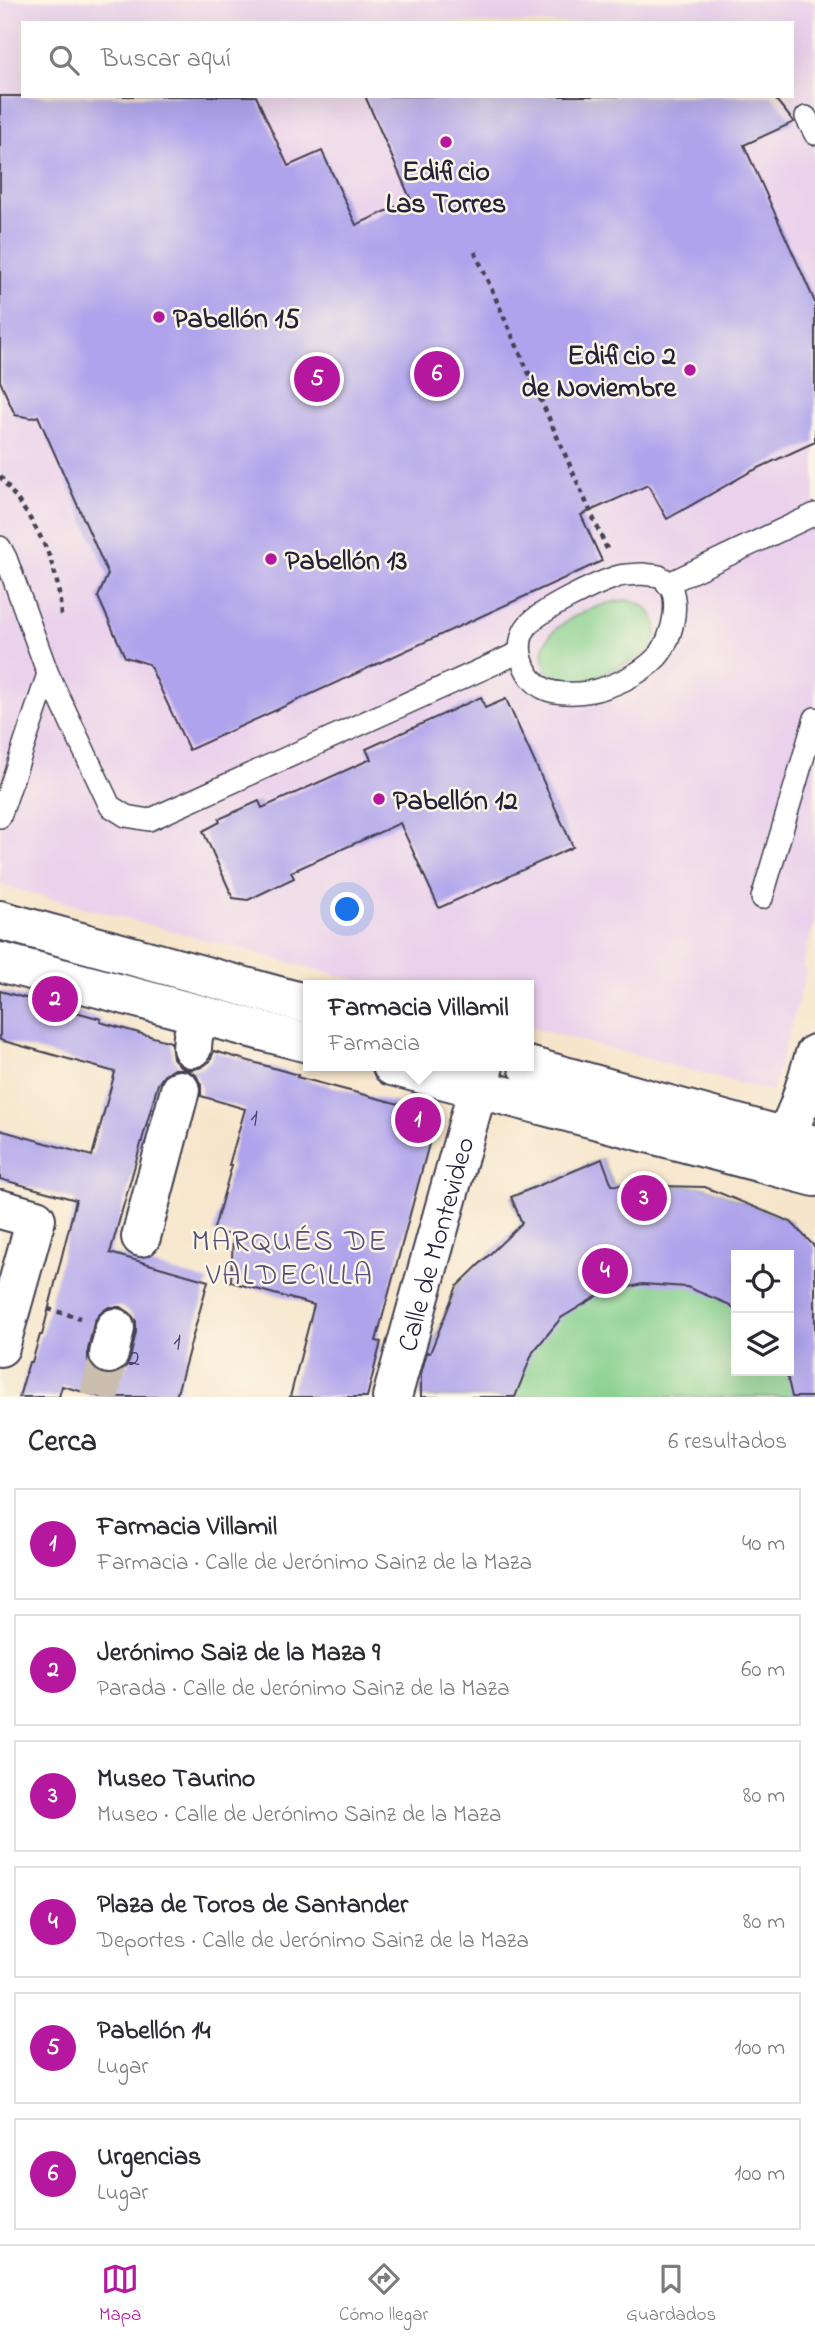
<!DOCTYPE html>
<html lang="es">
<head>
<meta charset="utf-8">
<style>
	body { margin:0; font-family:"Indie Flower",sans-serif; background:#f7f7f7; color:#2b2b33 }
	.controls { position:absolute; right:21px; bottom:21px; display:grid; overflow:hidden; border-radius:0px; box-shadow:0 7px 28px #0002 }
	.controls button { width:63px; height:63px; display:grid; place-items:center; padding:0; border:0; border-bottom:2px solid #e1e1e2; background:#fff; color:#2b2b33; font:35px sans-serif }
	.you { position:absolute; left:348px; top:910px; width:24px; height:24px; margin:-18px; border:5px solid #fff; border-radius:50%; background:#1a73e8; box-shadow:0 0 0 10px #1a73e833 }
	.badge { display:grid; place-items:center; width:46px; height:46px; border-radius:50%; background:#b5179e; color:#fff; font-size:23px; font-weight:700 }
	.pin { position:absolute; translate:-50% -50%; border:4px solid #fff; box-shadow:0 2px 7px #0006 }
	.popup { position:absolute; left:303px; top:980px; width:231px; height:91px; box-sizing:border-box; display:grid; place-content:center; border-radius:0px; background:#fff; filter:drop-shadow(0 2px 5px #0005); font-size:23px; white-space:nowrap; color:#7c7c81 }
	.popup b { font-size:26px; color:#2b2b33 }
	.popup::after { content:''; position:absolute; left:50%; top:100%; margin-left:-14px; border:14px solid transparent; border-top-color:#fff }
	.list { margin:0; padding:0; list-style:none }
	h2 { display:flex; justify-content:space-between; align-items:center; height:91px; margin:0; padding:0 28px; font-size:30px }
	h2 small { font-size:23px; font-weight:400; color:#7c7c81 }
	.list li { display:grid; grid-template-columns:46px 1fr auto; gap:21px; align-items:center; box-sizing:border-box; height:112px; margin:0 14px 14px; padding:0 14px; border:2px solid #e1e1e2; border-radius:0px }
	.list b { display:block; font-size:26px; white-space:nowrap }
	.list p { margin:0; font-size:23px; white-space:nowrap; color:#7c7c81 }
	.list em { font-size:23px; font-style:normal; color:#7c7c81 }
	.icon { flex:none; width:38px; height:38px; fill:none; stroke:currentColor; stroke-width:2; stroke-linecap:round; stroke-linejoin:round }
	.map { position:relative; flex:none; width:815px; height:1397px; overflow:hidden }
	.search { position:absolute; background:#fff; box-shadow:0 7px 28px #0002; left:21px; right:21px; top:21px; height:77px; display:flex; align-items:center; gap:18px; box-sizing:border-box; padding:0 24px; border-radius:0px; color:#7c7c81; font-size:26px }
	.sheet { height:847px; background:#fff }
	nav { display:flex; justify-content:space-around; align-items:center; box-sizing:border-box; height:98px; border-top:2px solid #e1e1e2; background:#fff; font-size:19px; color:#7c7c81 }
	nav a { display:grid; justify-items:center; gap:4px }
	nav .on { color:#b5179e }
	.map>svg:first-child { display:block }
	.built { fill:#ead1ec; fill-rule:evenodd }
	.green { fill:#86d08e; stroke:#547964; stroke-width:2; fill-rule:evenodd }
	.building { fill:#aea3ec; fill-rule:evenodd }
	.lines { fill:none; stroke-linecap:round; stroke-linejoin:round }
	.minor-tunnel { stroke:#ccbeae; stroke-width:38; stroke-dasharray:38 19; stroke-linecap:butt }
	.service-casing { stroke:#423f51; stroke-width:24 }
	.minor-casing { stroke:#423f51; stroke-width:42 }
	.secondary-casing { stroke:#423f51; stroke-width:42 }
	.path { stroke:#423f51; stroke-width:4.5; stroke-dasharray:5 5; stroke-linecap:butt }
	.service { stroke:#fff; stroke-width:21 }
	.minor { stroke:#fff; stroke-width:38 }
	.secondary { stroke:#fff; stroke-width:38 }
	.poi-dot { fill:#b5179e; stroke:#fcf5e5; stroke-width:2.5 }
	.labels { text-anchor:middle; stroke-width:5; stroke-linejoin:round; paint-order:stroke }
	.number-label { font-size:24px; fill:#454267 }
	.poi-label { font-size:28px; font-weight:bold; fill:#22223b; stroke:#fcf5e5; text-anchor:start }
	.street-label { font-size:28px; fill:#22223b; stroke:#fcf5e5 }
	.neighbourhood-label { font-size:30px; letter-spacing:2px; fill:#534f79; stroke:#fcf5e5 }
</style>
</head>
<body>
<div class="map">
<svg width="815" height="1397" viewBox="0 0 815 1397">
	<rect width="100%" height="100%" fill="#fcf5e5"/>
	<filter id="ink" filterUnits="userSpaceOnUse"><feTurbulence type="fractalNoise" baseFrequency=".0143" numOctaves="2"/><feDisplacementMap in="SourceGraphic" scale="14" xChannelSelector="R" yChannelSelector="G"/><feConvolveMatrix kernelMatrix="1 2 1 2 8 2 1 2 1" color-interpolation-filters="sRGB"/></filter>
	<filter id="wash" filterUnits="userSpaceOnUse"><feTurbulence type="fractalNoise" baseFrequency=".00686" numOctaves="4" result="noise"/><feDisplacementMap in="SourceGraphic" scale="28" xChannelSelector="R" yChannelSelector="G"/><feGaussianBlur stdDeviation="1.57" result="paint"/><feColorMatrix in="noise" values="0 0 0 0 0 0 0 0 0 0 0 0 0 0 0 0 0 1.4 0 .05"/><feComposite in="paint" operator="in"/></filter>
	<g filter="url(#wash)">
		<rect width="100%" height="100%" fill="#f6e5cb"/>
		<!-- built -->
		<path class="built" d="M0 0H815V920L802 967 807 970 772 1092 528 1027V985H374L0 885ZM23 23H792V96H23Z"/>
		<!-- green -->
		<g class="green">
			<path d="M627 600C645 602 659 616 656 636 652 653 634 660 620 666 600 676 557 699 545 666 543 657 542 647 547 640 560 618 603 602 627 600Z"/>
			<path d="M602 1159 613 1185 705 1187 791 1222 815 1397H421V1374L457 1286 522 1224 511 1197ZM736 1255H789V1371H736Z"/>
		</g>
		<g id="blocks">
			<!-- building -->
			<g class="building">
				<path d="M0 96H256L288 166 322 151 356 225 411 200 365 96H773L794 122 744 145 815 302V442L750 472 667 519 648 485 581 515 602 561 189 750 149 664 125 657 98 597 108 574 38 416 32 418 15 415 0 381Z"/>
				<path d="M481 697 485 708 506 699 573 847 439 908 400 823 291 872 294 878 248 900 233 898 203 831 220 822 219 819 259 801 262 808 371 759 366 749Z"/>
				<path d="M0 991 101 1019 100 1022 171 1042 173 1058 180 1066 190 1070 202 1067 210 1061 214 1051 298 1075 297 1077 437 1114 376 1341 381 1342 367 1397H290L314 1305 231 1282 233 1235 213 1232 232 1165H229L245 1109 201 1096V1085L196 1075 185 1069H174L165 1074 158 1084 110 1253 208 1281 176 1397H101L62 1386 59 1397H19L29 1362H32L40 1335H42L76 1200 0 1179V1130L92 1156 115 1072 0 1040ZM109 1307H121L130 1313 136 1321V1332L130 1359 125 1368 116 1375H105L94 1369 88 1361V1350L94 1322 100 1313Z"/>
				<path d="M602 1159 612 1185 705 1187 791 1222 815 1247V1397H792L786 1371H789V1255H736V1311L728 1304 687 1287 642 1284 599 1295 561 1318 533 1352 515 1397H421V1374L427 1352 430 1353 457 1286 522 1223 511 1197Z"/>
			</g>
		</g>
	</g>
	<g filter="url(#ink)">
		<use href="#blocks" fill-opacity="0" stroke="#423f51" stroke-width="2"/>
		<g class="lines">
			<!-- minor-tunnel -->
			<path class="minor-tunnel" d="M99 1397 109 1354"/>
			<defs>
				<g id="service">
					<path d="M806 117 815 134"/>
					<path d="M0 547 6 558 48 674 110 806 126 816 149 820 520 652"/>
					<path d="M643 574C647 575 654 575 659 576 686 588 673 640 657 657 640 675 611 688 587 692 575 694 556 694 545 689 523 679 512 644 528 625 542 609 595 584 616 577 624 574 634 575 643 574Z"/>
					<path d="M667 584 815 514"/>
					<path d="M0 817 48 674"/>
					<path d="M762 898 815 718"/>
				</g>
				<g id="minor">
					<path d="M192 1048 193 1036 200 1015"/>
					<path d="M786 1136 799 1106 815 1054"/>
					<path d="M0 1209 36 1219 0 1347"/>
					<path d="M141 1237 180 1090"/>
					<path d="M109 1354 115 1328"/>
					<path id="s1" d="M392 1397 484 1066"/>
				</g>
				<g id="secondary">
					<path d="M0 920 308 1004"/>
					<path d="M0 962 308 1043"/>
					<path d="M392 1066 815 1177"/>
					<path d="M528 1066 815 1145"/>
				</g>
			</defs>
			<!-- service casing -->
			<use href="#service" class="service-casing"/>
			<!-- minor casing -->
			<use href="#minor" class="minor-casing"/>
			<!-- secondary casing -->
			<use href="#secondary" class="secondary-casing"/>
			<!-- path -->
			<g class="path">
				<path d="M475 252 607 549"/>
				<path d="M0 476C35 523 60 558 61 620"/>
				<path d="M48 1309 80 1318"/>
			</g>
			<!-- service -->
			<use href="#service" class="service"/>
			<!-- minor -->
			<use href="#minor" class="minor"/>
			<!-- secondary -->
			<use href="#secondary" class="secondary"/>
		</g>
	</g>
	<!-- markers -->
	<g class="poi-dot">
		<circle cx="446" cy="142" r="7"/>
		<circle cx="159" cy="317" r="7"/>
		<circle cx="690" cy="370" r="7"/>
		<circle cx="271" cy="559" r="7"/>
		<circle cx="379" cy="799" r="7"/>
	</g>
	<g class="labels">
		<!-- number labels -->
		<g class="number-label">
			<text x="254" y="1125">1</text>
			<text x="177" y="1349">1</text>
			<text x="134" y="1365">2</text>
		</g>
		<!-- poi labels -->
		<g class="poi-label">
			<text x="446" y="180" text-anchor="middle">Edificio<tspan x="446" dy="32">Las Torres</tspan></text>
			<text x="173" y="327">Pabellón 15</text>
			<text x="676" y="364" text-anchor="end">Edificio 2<tspan x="676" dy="32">de Noviembre</tspan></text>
			<text x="285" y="569">Pabellón 13</text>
			<text x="393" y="809">Pabellón 12</text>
		</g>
		<!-- street labels -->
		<g class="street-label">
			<text dy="10" stroke="none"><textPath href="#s1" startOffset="159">Calle de Montevideo</textPath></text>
		</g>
		<!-- neighbourhood labels -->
		<g class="neighbourhood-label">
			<text x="290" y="1250">MARQUÉS DE<tspan x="290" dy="34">VALDECILLA</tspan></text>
		</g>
	</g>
</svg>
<div class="controls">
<button><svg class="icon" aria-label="locate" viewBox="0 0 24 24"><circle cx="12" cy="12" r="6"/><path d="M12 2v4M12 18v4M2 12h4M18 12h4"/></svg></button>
<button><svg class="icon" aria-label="layers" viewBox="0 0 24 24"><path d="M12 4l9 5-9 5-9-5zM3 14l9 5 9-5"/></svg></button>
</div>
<div class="you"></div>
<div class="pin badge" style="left:418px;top:1120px">1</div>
<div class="popup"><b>Farmacia Villamil</b>Farmacia</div>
<div class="pin badge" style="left:55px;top:999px">2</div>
<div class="pin badge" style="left:644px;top:1198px">3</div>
<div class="pin badge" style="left:605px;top:1271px">4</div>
<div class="pin badge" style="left:317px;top:379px">5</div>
<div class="pin badge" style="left:437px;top:374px">6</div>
<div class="search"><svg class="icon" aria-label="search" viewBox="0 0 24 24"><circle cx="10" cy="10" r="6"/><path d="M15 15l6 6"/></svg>Buscar aquí</div>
</div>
<section class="sheet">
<h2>Cerca<small>6 resultados</small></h2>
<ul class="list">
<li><span class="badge">1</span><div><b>Farmacia Villamil</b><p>Farmacia · Calle de Jerónimo Sainz de la Maza</p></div><em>40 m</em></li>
<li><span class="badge">2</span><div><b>Jerónimo Saiz de la Maza 9</b><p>Parada · Calle de Jerónimo Sainz de la Maza</p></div><em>60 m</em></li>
<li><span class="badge">3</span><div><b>Museo Taurino</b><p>Museo · Calle de Jerónimo Sainz de la Maza</p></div><em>80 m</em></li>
<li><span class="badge">4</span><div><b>Plaza de Toros de Santander</b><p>Deportes · Calle de Jerónimo Sainz de la Maza</p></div><em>80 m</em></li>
<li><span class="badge">5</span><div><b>Pabellón 14</b><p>Lugar</p></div><em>100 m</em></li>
<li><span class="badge">6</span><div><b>Urgencias</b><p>Lugar</p></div><em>100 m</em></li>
</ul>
</section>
<nav>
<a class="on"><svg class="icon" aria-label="map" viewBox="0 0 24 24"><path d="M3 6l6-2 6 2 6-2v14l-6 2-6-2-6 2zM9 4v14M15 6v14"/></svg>Mapa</a>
<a><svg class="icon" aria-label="directions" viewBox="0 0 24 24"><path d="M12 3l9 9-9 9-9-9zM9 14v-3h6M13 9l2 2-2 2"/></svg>Cómo llegar</a>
<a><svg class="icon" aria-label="saved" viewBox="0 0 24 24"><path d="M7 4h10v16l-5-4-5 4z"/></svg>Guardados</a>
</nav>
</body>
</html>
